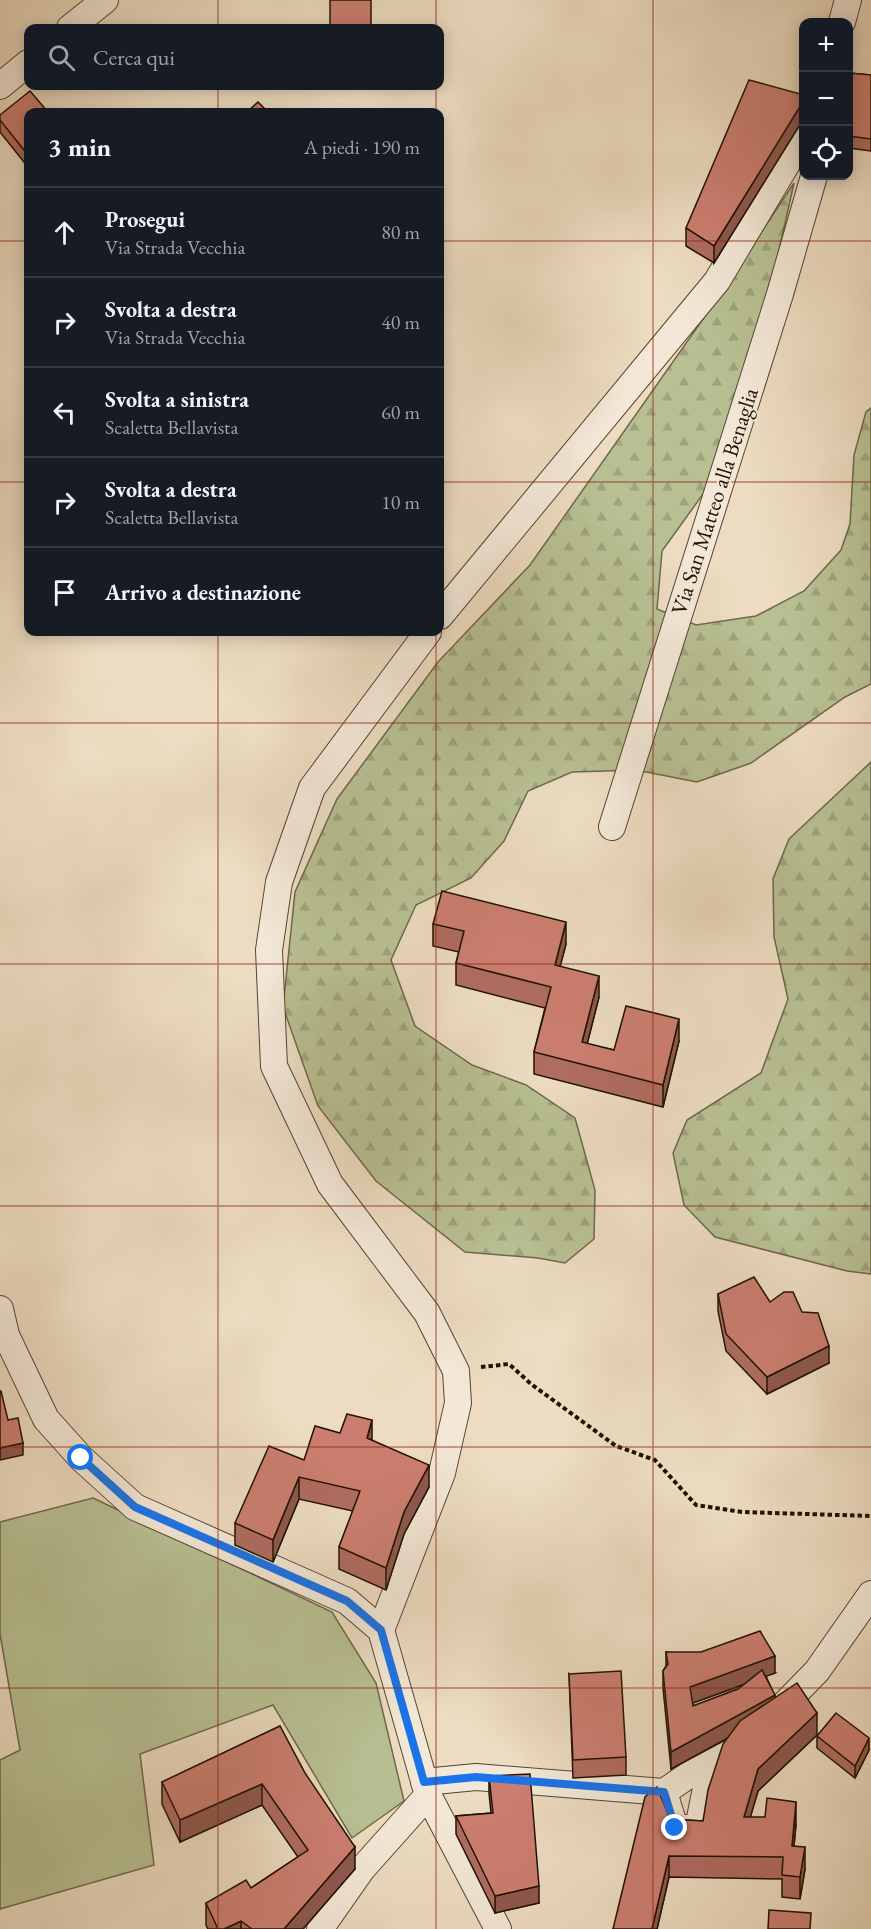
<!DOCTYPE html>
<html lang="it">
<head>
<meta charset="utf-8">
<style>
	body { margin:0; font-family:"EB Garamond",serif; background:#20242c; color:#f1f3f6 }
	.controls { position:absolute; right:18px; top:18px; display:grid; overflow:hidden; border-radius:12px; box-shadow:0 3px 15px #0003 }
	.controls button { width:54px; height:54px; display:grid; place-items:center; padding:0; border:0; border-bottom:2px solid #363941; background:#171b24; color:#f1f3f6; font:30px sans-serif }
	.stop { position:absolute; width:18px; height:18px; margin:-14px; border:4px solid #1a73e8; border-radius:50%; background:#fff }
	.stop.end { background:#1a73e8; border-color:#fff; box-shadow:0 2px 6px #0008 }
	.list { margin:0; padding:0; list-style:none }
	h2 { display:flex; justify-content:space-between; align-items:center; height:78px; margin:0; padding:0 24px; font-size:26px }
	h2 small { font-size:20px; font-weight:400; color:#9ea1a6 }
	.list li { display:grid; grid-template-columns:39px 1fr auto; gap:18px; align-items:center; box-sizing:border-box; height:90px; padding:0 24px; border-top:2px solid #363941 }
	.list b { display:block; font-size:22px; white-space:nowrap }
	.list p { margin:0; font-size:20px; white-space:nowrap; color:#9ea1a6 }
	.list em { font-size:20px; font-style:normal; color:#9ea1a6 }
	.icon { flex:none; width:33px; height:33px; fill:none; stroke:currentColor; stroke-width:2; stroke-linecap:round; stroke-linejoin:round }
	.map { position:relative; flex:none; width:871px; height:1929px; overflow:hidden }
	.search { position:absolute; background:#171b24; box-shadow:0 3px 15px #0003; left:24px; top:24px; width:420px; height:66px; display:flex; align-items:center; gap:15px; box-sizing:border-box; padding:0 21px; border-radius:12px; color:#9ea1a6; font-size:22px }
	.panel { position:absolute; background:#171b24; box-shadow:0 3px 15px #0003; left:24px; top:108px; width:420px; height:528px; border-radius:12px }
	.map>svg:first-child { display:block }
	.forest { fill:url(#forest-firs); stroke:#6d694a; stroke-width:1.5 }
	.garden { fill:#b8c093; stroke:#6d694a; stroke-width:1.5 }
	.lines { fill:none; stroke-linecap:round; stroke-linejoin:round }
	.street-casing { stroke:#554432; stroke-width:28 }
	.path { stroke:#221202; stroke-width:4; stroke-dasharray:4.5 3; stroke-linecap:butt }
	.street { stroke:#f3e8d7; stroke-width:26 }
	.wall { fill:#af6c60; stroke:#221202; stroke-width:1.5; fill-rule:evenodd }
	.shaded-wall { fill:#8e584e; stroke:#221202; stroke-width:1.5 }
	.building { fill:#cb7e70; stroke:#221202; stroke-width:1.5 }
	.route { stroke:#1a73e8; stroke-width:8 }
	.grid { fill:none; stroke:#8f2418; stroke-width:1.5; stroke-opacity:0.55 }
	.labels { text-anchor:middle; stroke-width:4.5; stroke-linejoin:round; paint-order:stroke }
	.street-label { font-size:22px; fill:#221202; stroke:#f3e8d7 }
</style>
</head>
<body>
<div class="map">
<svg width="871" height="1929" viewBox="0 0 871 1929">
	<defs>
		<pattern id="forest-firs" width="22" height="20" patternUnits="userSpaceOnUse" patternTransform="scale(1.5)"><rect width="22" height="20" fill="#b8c093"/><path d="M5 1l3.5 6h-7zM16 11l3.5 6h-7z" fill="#9ea47d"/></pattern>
	</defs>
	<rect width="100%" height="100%" fill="#eddcc1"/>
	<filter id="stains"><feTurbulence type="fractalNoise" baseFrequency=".00333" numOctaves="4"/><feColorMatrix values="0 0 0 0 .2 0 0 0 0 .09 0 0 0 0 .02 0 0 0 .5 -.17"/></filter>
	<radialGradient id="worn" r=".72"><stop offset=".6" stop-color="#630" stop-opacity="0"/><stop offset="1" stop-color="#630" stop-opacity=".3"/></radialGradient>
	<!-- forest -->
	<g class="forest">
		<path d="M794 183 734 451 662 551 657 609 696 625 756 616 804 591 841 550 850 524 854 455 866 412 871 408V684L845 697 751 763 697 782 636 770 572 772 528 791 504 841 471 878 416 905 391 960 415 1026 472 1065 526 1085 575 1118 595 1190 594 1239 565 1263 538 1258 465 1252 376 1181 318 1106 283 1007 295 892 337 799 438 662 530 565 708 312Z"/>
		<path d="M871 762V1274L847 1271 715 1237 684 1205 673 1153 687 1120 761 1073 788 999 774 937 773 879 789 839Z"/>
	</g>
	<!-- garden -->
	<path class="garden" d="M93 1498 332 1612 376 1683 404 1801 352 1838 273 1705 140 1754 154 1865 0 1909V1760L20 1750 0 1634V1522Z"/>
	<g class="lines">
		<defs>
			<g id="street">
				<path d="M842 22 848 0"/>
				<path d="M70 28 105 0"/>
				<path d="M0 86 28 63"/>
				<path d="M440 616 717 281 804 135"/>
				<path d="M612 827 780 294 814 176"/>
				<path d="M0 1309 6 1335 46 1419 81 1458 135 1507 347 1601 381 1630 428 1795 498 1929"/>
				<path d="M381 1630 442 1473 458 1403 456 1371 427 1313 330 1184 274 1066 269 950 279 882 312 788 428 632"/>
				<path d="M776 1713 817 1671 871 1594"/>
				<path d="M424 1782 476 1777 664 1792 747 1735"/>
				<path d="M664 1792 675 1828H698L712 1758"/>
				<path d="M320 1929 362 1869 428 1795"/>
			</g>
		</defs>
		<!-- street casing -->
		<use href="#street" class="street-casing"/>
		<!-- path -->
		<path class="path" d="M481 1367 509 1364 531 1384 616 1446 655 1460 696 1505 742 1512 871 1516"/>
		<!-- street -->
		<use href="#street" class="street"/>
	</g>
	<!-- wall -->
	<g class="wall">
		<path d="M849 73 871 75V151L849 148Z"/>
		<path d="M804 95V118L714 263 686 246V228Z"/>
		<path d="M28 112V167L0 132V115Z"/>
		<path d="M433 924 566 944 560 966 599 997 587 1044 614 1050 679 1041 663 1107 534 1074V1052L545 1008 456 985V963L459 952 433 946Z"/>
		<path d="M718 1294 770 1302 802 1312 829 1363 767 1394 726 1351 718 1311Z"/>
		<path d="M372 1440 429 1487 404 1534 386 1590 339 1569V1547L353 1511 299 1499 273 1562 235 1545V1523L304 1460Z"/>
		<path d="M666 1652 775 1673 766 1676 775 1697 817 1735 758 1791 750 1817 796 1824 794 1846 805 1869 800 1899 782 1897V1879L669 1877 657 1929H613L670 1819 703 1821 727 1739 671 1769 663 1688V1671L666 1666ZM743 1685 738 1689 693 1706V1703Z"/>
		<path d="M569 1674 626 1757V1775L573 1778Z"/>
		<path d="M280 1726 355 1869 303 1929H208L206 1925V1903L251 1888 298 1857 262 1805 180 1842 162 1804V1782Z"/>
		<path d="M817 1736 869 1750 855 1778 817 1748Z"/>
		<path d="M489 1776 539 1903 495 1913 456 1834V1816L491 1813 489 1793Z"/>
	</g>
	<!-- shaded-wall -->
	<g class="shaded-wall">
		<path d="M804 100V118L714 263V246Z"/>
		<path d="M566 922V944L555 986V965Z"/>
		<path d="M599 976V997L582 1064V1042Z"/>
		<path d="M679 1019V1041L663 1107V1085Z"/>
		<path d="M829 1346V1363L767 1394V1377Z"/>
		<path d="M372 1420V1442L367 1438Z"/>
		<path d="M23 1443V1455L0 1460V1448Z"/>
		<path d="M429 1465V1487L404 1534 386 1590V1568L404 1512Z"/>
		<path d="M299 1477V1499L273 1562V1540Z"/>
		<path d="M775 1656V1673L690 1704V1687Z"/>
		<path d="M775 1695V1712L671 1769V1752Z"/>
		<path d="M817 1713V1735L758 1791 744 1839V1817L758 1769Z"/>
		<path d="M869 1738V1750L855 1778V1766Z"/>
		<path d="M262 1784V1805L180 1842V1820Z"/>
		<path d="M796 1802V1824L792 1868V1846Z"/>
		<path d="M355 1847V1869L303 1929H284Z"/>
		<path d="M805 1847V1869L800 1899V1877Z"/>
		<path d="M669 1856V1877L657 1929H652Z"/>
		<path d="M539 1886V1903L495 1913V1896Z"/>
		<path d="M241 1921V1929H224Z"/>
	</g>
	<!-- building -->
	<g class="building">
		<rect x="330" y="0" width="41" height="28"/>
		<path d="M849 73 871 75V139L849 136Z"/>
		<path d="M749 80 804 95V100L714 246 686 228Z"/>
		<path d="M30 91 48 112H28V155L0 120V115Z"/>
		<path d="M258 102 268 112H247Z"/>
		<path d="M442 891 566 922 555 965 599 976 582 1042 614 1050 626 1006 679 1019 663 1085 534 1052 551 987 456 963 464 931 433 924Z"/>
		<path d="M754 1277 770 1302 784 1292H793L802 1312 818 1313 829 1346 767 1377 726 1334 718 1294Z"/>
		<path d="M0 1391H1L8 1420 18 1418 23 1443 0 1448Z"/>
		<path d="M347 1414 372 1420 367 1438 429 1465 404 1512 386 1568 339 1547 360 1491 299 1477 273 1540 235 1523 269 1446 304 1460 315 1426 340 1433Z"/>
		<path d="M760 1631 775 1656 690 1687 693 1706 738 1689 762 1670 775 1695 671 1752 663 1671 668 1664 666 1652H701Z"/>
		<path d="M621 1671 626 1757 573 1760 569 1674Z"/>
		<path d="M797 1683 817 1713 758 1769 744 1817H765L767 1798 796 1802 792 1846 805 1847 800 1877 782 1875 783 1857 669 1856 652 1929H613L645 1797 657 1787 670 1819 703 1821 708 1790 723 1744 740 1721Z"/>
		<path d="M836 1713 869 1738 855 1766 817 1736Z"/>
		<path d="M280 1726 305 1773 355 1847 284 1929H252L241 1921 224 1929H218L206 1903 246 1880 251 1888 308 1850 262 1784 180 1820 162 1782Z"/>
		<path d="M530 1774 539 1886 495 1896 456 1816 493 1813 489 1776Z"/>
		<path d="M769 1910 811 1913 810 1929H768Z"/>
	</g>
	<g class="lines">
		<!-- route -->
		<path class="route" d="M81 1458 135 1507 347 1601 381 1630 424 1782 476 1777 664 1792 675 1828"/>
	</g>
	<!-- grid -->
	<path class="grid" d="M218 0V28M436 0V28M653 0V1929M218 86V112M436 86V112M0 241H28M440 241H871M0 482H28M440 482H871M218 632V1929M436 632V1929M0 723H871M0 964H871M0 1206H871M0 1447H871M0 1688H871"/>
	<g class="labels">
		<!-- street labels -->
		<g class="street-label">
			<text transform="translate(714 501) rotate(-72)" y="8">Via San Matteo alla Benaglia</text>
		</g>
	</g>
	<rect width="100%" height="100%" filter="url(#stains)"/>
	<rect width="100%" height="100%" fill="url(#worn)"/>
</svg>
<div class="controls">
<button>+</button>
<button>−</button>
<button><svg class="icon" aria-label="locate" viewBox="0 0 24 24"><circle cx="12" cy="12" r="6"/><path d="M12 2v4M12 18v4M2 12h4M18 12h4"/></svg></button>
</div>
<div class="stop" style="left:81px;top:1458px"></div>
<div class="stop end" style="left:675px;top:1828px"></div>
<div class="search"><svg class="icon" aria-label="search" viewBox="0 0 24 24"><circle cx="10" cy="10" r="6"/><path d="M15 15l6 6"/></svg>Cerca qui</div>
<section class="panel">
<h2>3 min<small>A piedi · 190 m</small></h2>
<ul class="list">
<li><svg class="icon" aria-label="ahead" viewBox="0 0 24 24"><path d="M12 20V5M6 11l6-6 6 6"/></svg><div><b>Prosegui</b><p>Via Strada Vecchia</p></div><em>80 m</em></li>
<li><svg class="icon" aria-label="right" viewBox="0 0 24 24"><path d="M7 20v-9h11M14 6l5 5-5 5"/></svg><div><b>Svolta a destra</b><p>Via Strada Vecchia</p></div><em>40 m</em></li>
<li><svg class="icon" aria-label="left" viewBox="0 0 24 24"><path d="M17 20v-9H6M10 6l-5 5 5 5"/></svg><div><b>Svolta a sinistra</b><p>Scaletta Bellavista</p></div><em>60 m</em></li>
<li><svg class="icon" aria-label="right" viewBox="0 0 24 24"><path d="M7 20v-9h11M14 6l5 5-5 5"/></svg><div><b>Svolta a destra</b><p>Scaletta Bellavista</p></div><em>10 m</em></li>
<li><svg class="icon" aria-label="arrive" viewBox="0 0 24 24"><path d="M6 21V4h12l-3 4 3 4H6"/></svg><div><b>Arrivo a destinazione</b></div></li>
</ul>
</section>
</div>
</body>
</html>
